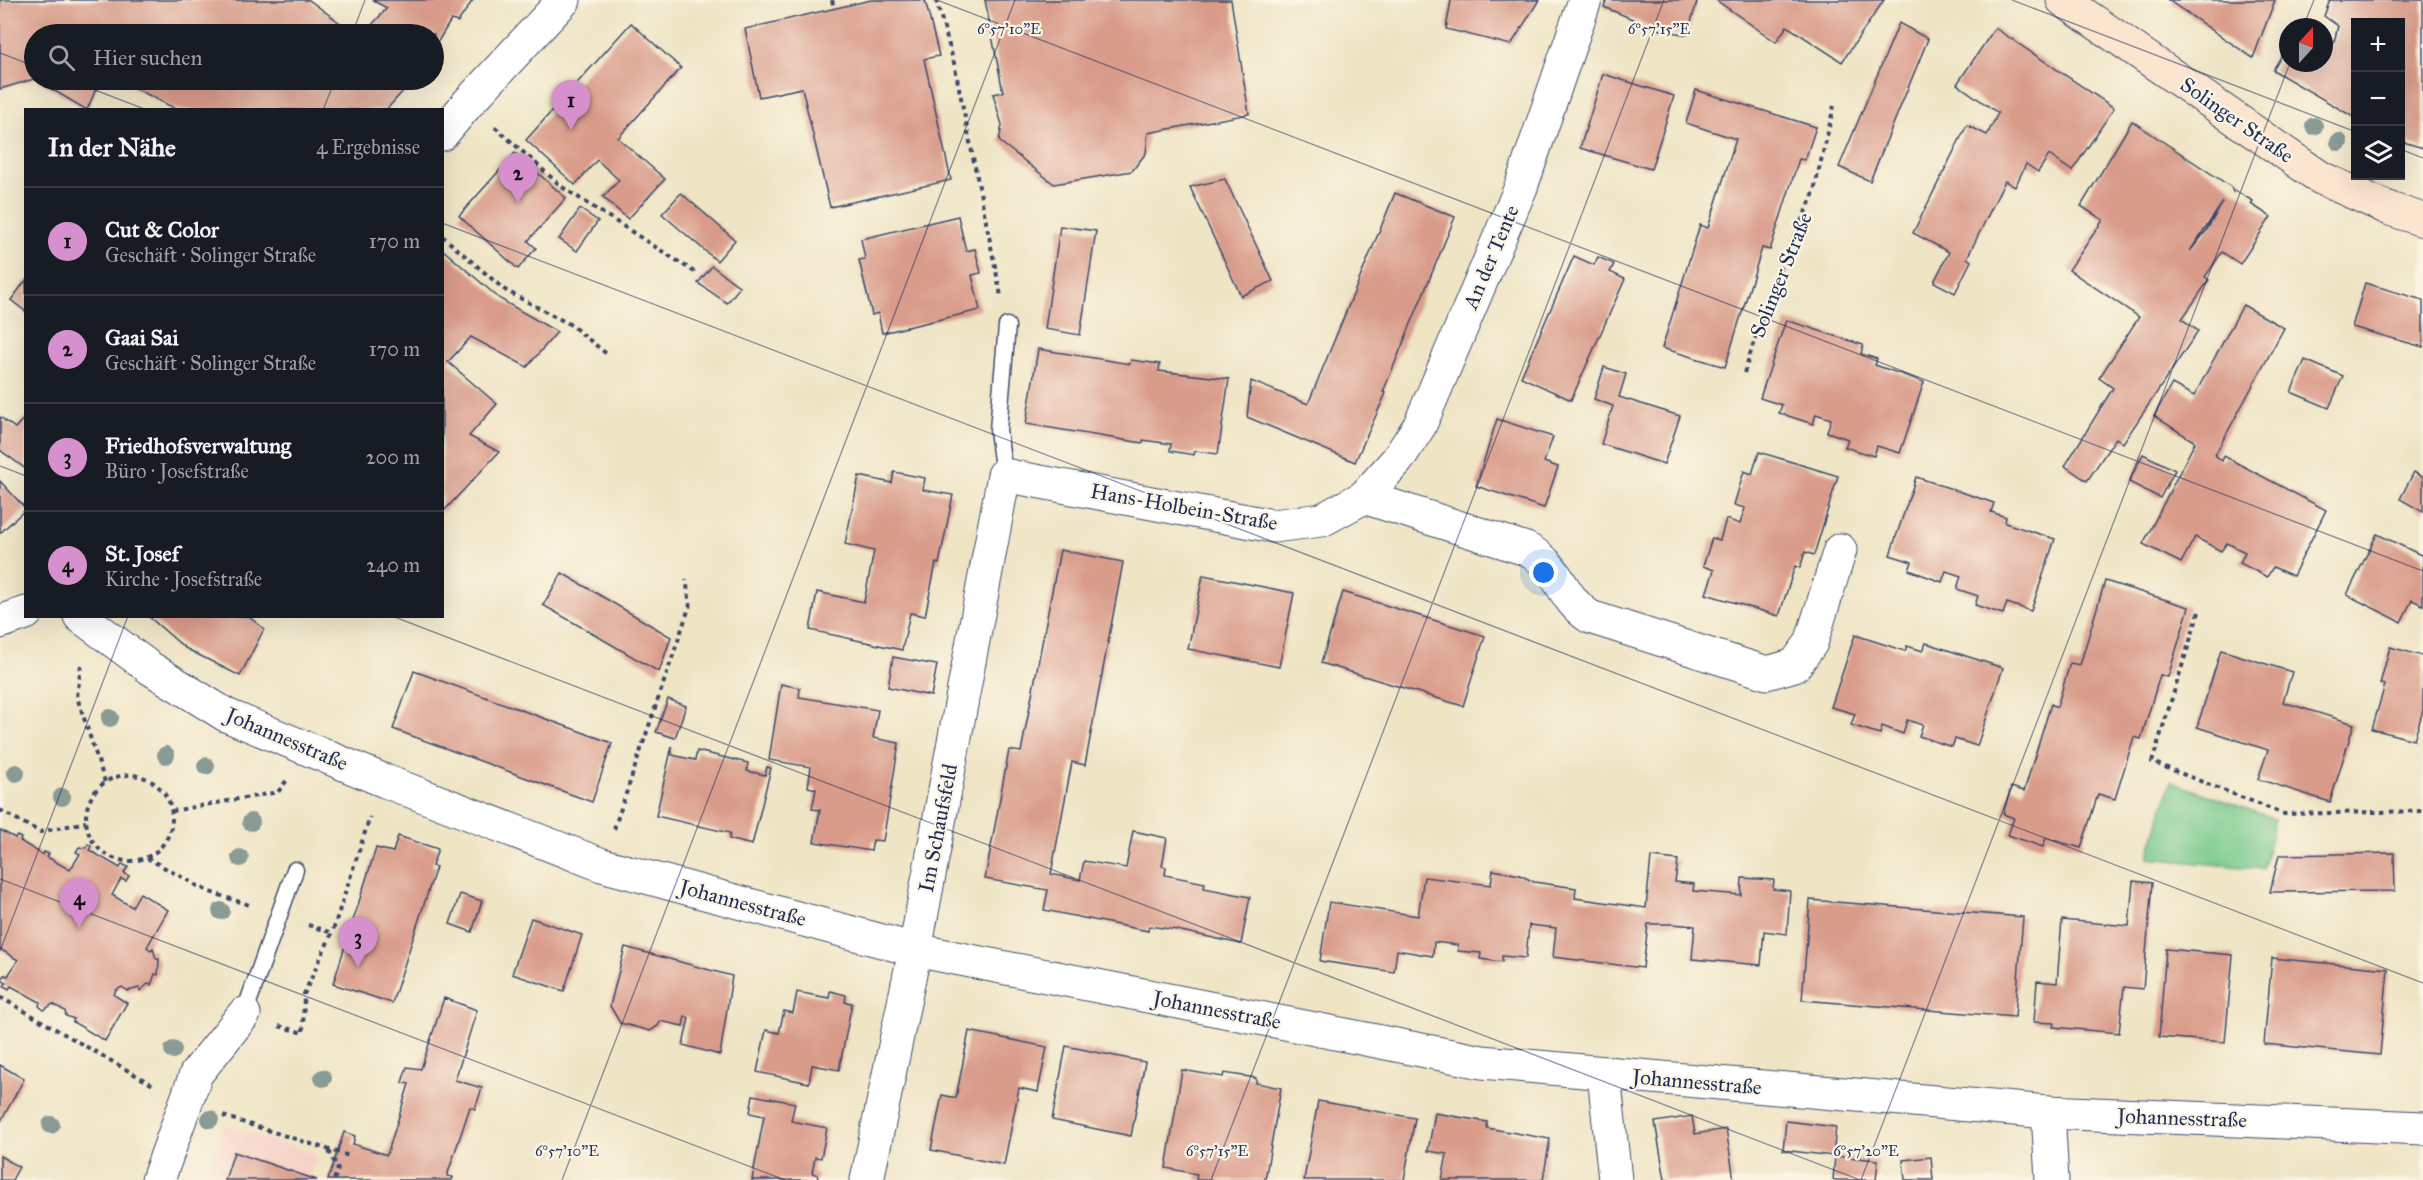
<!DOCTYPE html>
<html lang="de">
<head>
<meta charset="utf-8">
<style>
	body { margin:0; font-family:"IM FELL Great Primer",serif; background:#242831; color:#f1f3f6 }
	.controls { position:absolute; right:18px; top:18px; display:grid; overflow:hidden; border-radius:0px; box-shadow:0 6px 24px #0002 }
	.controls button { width:54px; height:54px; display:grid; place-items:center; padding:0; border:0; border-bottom:2px solid #363941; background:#171b24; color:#f1f3f6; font:30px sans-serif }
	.compass { position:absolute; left:2279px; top:18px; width:54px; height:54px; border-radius:50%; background:#171b24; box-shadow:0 6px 24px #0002; rotate:21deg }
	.you { position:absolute; left:1544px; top:573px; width:21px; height:21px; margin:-15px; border:4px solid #fff; border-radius:50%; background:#1a73e8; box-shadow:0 0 0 9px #1a73e833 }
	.badge { display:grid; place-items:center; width:39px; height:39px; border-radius:50%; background:#d690ce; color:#111; font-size:20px; font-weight:700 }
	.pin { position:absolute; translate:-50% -50px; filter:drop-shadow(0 2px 3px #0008) }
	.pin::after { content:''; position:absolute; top:32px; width:21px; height:18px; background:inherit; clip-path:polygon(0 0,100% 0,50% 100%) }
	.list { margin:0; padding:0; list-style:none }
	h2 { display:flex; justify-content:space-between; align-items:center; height:78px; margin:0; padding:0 24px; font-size:26px }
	h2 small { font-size:20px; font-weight:400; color:#9ea1a6 }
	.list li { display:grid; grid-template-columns:39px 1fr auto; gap:18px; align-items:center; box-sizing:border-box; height:108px; padding:0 24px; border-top:2px solid #363941 }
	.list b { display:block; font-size:22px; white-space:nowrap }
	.list p { margin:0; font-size:20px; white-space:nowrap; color:#9ea1a6 }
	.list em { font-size:20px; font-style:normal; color:#9ea1a6 }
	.icon { flex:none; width:33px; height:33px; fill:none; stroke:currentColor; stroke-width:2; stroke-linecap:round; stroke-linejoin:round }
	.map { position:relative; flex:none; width:2423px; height:1180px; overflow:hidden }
	.search { position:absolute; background:#171b24; box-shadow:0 6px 24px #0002; left:24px; top:24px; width:420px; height:66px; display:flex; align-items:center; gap:15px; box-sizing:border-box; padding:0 21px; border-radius:33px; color:#9ea1a6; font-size:22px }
	.panel { position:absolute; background:#171b24; box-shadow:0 6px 24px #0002; left:24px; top:108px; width:420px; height:510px; border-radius:0px }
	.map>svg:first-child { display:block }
	.built { fill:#f7d1c7 }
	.green { fill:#78c98b; stroke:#4a7c74; stroke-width:1.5 }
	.building { fill:#d99b8a; fill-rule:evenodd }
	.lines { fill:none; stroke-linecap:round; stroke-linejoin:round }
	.lane-casing { stroke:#3b4a6d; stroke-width:19 }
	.street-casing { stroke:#3b4a6d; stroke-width:35 }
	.secondary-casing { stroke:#3b4a6d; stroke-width:35 }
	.path { stroke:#3b4a6d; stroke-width:4; stroke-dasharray:4.5 4.5; stroke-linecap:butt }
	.lane { stroke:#fff; stroke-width:16 }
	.street { stroke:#fff; stroke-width:33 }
	.secondary { stroke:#fce5cf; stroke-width:33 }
	.tree { fill:#8a9a94 }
	.ticks { fill:none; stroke:#1b2f5e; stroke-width:1.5; stroke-opacity:0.45 }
	.labels { text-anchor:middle; stroke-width:4.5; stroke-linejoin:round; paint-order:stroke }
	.street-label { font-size:21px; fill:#1b2f5e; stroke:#fcf5e5 }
	.ticks-label { font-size:15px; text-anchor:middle; fill:#1b2f5e; stroke:#fcf5e5; stroke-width:4.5; stroke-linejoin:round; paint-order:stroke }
</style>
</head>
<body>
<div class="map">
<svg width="2423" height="1180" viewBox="0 0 2423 1180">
	<rect width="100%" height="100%" fill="#fcf5e5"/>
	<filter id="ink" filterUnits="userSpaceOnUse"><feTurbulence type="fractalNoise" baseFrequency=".0167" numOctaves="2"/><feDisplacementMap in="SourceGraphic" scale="12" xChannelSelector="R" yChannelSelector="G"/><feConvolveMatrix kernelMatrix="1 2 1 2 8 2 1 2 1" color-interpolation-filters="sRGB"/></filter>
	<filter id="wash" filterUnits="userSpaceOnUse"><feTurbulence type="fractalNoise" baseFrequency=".008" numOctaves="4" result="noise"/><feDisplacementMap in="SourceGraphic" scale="24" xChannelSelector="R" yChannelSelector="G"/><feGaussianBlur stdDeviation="1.35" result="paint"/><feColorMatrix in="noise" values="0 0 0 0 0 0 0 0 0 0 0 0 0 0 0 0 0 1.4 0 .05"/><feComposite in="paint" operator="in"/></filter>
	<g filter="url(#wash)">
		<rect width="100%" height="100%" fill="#efe4c4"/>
		<!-- built -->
		<path class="built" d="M223 1124 317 1154 310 1175 325 1180H203Z"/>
		<!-- green -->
		<path class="green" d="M2171 782 2275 819 2263 869 2148 858Z"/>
		<g id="blocks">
			<!-- building -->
			<g class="building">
				<path d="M0 0H309L355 34H34V79L0 89Z"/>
				<path d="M372 0H473L458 22 451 20 434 48V34H364L387 8Z"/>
				<path d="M871 0H925L939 56 924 59 951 180 830 207 802 88 759 97 745 29Z"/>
				<path d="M985 0H1231L1249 114 1148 133 1146 153 1132 171 1054 184 999 141 1002 125 993 94 1003 92Z"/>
				<path d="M1451 0H1539L1511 45 1446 29Z"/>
				<path d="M1607 0H1692L1697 2 1687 35 1656 29 1604 7Z"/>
				<path d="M1716 0H1884L1842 62 1787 26 1776 42Z"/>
				<path d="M2168 0H2275L2253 58Z"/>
				<path d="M2330 0H2423V148L2400 141V22H2355V118L2273 70 2288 45V63H2324V36L2334 42 2338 26 2324 16Z"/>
				<path d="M631 23 681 68 618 138 665 179 628 219 603 197 619 180 597 160 575 185 526 140Z"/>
				<path d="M1899 23 1928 39 1870 181 1839 167Z"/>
				<path d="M1995 28 2114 108 2072 171 2049 155 2038 172 2026 164 2015 187 2005 181 1967 258 1971 261 1955 293 1934 282 1949 252 1913 233 1967 125 1987 135 1998 113 1957 84Z"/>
				<path d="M1603 74 1674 96 1651 169 1580 148Z"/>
				<path d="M36 80H100L87 110Z"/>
				<path d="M119 80H413L386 110H178Z"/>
				<path d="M1696 90 1816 127 1805 160 1799 159 1770 250 1762 248 1725 367 1662 348 1700 225 1708 228 1736 139 1686 123Z"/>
				<path d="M2132 121 2231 187 2233 192 2234 190 2253 201 2251 204 2271 217 2240 264 2222 252 2205 277 2209 280 2182 319 2198 331 2123 443 2116 438 2087 481 2065 466 2113 388 2099 378 2139 317 2069 270 2103 220 2081 206ZM2223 202 2206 231 2190 251Z"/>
				<path d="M515 153 566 198 528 241 536 248 518 269 459 216Z"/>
				<path d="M1225 179 1273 281 1241 296 1190 187Z"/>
				<path d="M681 193 735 240 717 261 662 214Z"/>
				<path d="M1395 193 1455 217 1383 392 1386 393 1355 462 1247 417 1251 381 1308 404Z"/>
				<path d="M580 209 598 221 577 251 559 239Z"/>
				<path d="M958 216 966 251 975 249 981 273 972 275 980 310 882 333 878 313 872 315 859 260 865 259 861 239Z"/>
				<path d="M1060 226 1096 231 1080 335 1045 329Z"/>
				<path d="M442 249 500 299 557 332 527 367 471 337 448 362 497 404 469 436 499 452 442 513Z"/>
				<path d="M1574 256 1594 265 1598 257 1614 264 1610 272 1625 279 1571 400 1521 377Z"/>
				<path d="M712 266 740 287 727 303 698 283Z"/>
				<path d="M26 280V312L11 300Z"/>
				<path d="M2365 283 2423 300V347L2352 327Z"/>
				<path d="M2243 305 2284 328 2215 455 2222 461 2224 456 2326 510 2293 576 2273 567 2267 577 2240 563 2245 552 2227 543 2221 551 2195 537 2181 563 2143 544 2195 442 2154 416 2172 384 2194 396Z"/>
				<path d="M1786 320 1863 345 1861 354 1877 359 1875 365 1924 382 1900 453 1877 446 1874 456 1845 447 1848 439 1827 432 1831 419 1816 414 1813 424 1779 413 1782 405 1760 398Z"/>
				<path d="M1038 349 1130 364 1131 360 1160 364 1159 371 1229 379 1218 454 1195 451 1194 455 1170 451 1171 444 1143 440V443L1026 424Z"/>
				<path d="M2305 360 2343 376 2329 408 2291 392Z"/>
				<path d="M1604 367 1626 374 1619 397 1680 416 1664 464 1601 444 1613 406 1594 399Z"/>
				<path d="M26 416V469L0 450V417L15 428Z"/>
				<path d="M1497 419 1553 437 1544 462 1558 467 1544 508 1476 486Z"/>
				<path d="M1759 452 1838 476 1814 555 1805 552 1800 568 1795 566 1779 616 1706 594 1714 570 1703 566 1712 538 1720 540 1726 519 1740 524 1745 508 1734 505 1744 471 1752 474Z"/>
				<path d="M2143 454 2175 470 2160 498 2129 482Z"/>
				<path d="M894 472 925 478 923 490 953 495 939 564 936 563 925 616 910 613 902 650 810 630 817 592 864 602 874 551 845 544 859 476 892 483Z"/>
				<path d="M2414 472 2423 477V512L2400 499Z"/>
				<path d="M1916 477 1994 503 1991 512 2006 517 2005 523 2055 539 2031 611 2007 603 2003 614 1975 605 1978 596 1957 589 1961 576 1946 571 1942 582 1909 570 1912 562 1890 555Z"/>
				<path d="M0 481 26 509 0 533Z"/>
				<path d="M2377 534 2423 556V605L2412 600 2401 622 2347 595Z"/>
				<path d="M1060 550 1123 562 1085 765 1072 762 1051 874 1080 880 1084 861 1126 868 1133 831 1167 838 1162 866 1166 867 1165 875 1205 883 1204 888 1250 897 1241 944 1177 930 1149 926 1148 931 1044 910 1048 890 985 879 1009 750 1021 752Z"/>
				<path d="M562 573 671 637 659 672 543 605Z"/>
				<path d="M1203 575 1294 593 1279 667 1188 649Z"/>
				<path d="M2105 581 2189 607 2168 677 2160 675 2141 739 2134 737 2115 799 2098 794 2081 848 2046 838 2043 847 2008 835 2014 818 2003 814 2011 787 2024 791 2051 704 2057 707 2070 663 2080 665Z"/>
				<path d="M1343 592 1485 636 1463 706 1321 663Z"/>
				<path d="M148 616H248L264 629 240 676 185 648Z"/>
				<path d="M1855 635 1905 651 1907 646 1923 651 1926 643 2003 668 1977 746 1955 739 1952 747 1919 736 1923 725 1907 720 1903 734 1882 726 1880 734 1851 725 1855 714 1831 707Z"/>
				<path d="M2390 647 2423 656V710L2414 740 2372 729 2385 685 2380 684Z"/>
				<path d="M2221 650 2292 672 2283 702 2354 724 2330 802 2258 779 2268 750 2197 727Z"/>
				<path d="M893 657 937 665 931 696 888 687Z"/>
				<path d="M414 671 612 743 592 802 393 729Z"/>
				<path d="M781 684 800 688 799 697 878 710 873 738 899 743 883 841 873 840 871 851 814 842 820 810 812 809 816 789 808 787 811 767 769 760Z"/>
				<path d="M668 699 686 706 675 738 656 732Z"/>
				<path d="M672 746V755L695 760 697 751 748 763 747 771 765 775 767 767 771 768 752 845 729 839 730 833 656 816Z"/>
				<path d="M0 830 15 838 17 836 21 838 20 841 43 855 44 852 49 854 47 857 70 870 80 854 76 852 79 847 86 848 88 844 91 846 89 850 120 868 122 864 128 867 124 873 129 876 126 881 121 879 112 895 132 907 140 893 168 910 147 947 151 950 153 948 156 959H159L158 975 155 974 151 985 149 983 140 991 139 988 128 991 122 987 116 990 114 995 127 1003 105 1041 73 1022 74 1019 66 1016 65 1011 53 1004 44 1010 39 1006 40 1002 11 986 9 989 4 986 6 983 2 980 4 975 8 976 18 960 0 949Z"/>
				<path d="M398 836 438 849 432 866 436 867 392 1003 333 984 376 848 393 852Z"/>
				<path d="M2394 853 2395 891 2270 892 2279 855Z"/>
				<path d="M1651 857 1678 860 1675 882 1694 884 1693 891 1741 895 1742 878 1774 880 1773 889 1790 891 1787 934 1764 931 1761 965 1692 959 1695 926 1672 924H1648L1643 968 1553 957 1556 928 1529 925 1526 958 1502 956V962L1480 959 1481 953 1458 951V945L1434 942 1433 956 1397 950 1394 972 1320 961 1329 902 1418 916 1424 877 1491 885 1493 870 1520 875 1534 882 1576 888 1575 898 1646 908Z"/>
				<path d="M2133 881 2152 883 2143 989 2124 987 2119 1033 2053 1027 2054 1023 2034 1022 2037 981 2057 983 2062 920 2129 926Z"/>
				<path d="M460 894 482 901 472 932 450 924Z"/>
				<path d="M1810 900 2023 917 2015 1017 1802 1000Z"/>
				<path d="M531 918 582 935 564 991 512 974Z"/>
				<path d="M625 947 732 976 720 1055 683 1045 689 1018 685 1016 683 1026 660 1021 658 1026 650 1031 620 1023 610 1006Z"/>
				<path d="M2166 949 2233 955 2225 1042 2159 1037Z"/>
				<path d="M2272 958 2388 969 2380 1055 2264 1044Z"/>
				<path d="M830 991 846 995 845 1002 852 1003 839 1070 812 1065 809 1083 757 1072 766 1030 779 1033 784 1011 793 1013 797 992 829 998Z"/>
				<path d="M444 998 477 1010 455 1080 482 1088 475 1109 470 1107 447 1176 453 1177 452 1180H328L344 1132 355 1136 353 1144 387 1155 409 1084 402 1082 407 1067 421 1069Z"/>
				<path d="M969 1031 1047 1047 1038 1092 1019 1088 1004 1165 931 1150 942 1095 956 1098Z"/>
				<path d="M1066 1046 1145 1062 1131 1136 1052 1120Z"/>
				<path d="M0 1065 24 1079 0 1123Z"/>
				<path d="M1182 1070 1223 1077 1224 1073 1256 1078V1083L1281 1088 1265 1180H1196L1197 1174 1166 1168Z"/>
				<path d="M753 1095 795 1103 791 1121 827 1128 821 1158 815 1157 812 1173 818 1175 817 1180H752L764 1116 750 1113Z"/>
				<path d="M1318 1101 1415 1118 1404 1180H1304Z"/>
				<path d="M1435 1113 1487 1122V1128L1550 1139 1543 1180H1442L1447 1154 1428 1151Z"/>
				<path d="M1692 1116 1695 1134 1726 1129 1734 1180H1665L1655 1122Z"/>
				<path d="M1786 1121 1836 1127 1833 1156 1783 1150Z"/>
				<path d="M234 1152 317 1180H225Z"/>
				<path d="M0 1156 19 1167 12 1180H0Z"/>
				<path d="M1835 1156 1878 1160 1876 1180H1833Z"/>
				<path d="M1931 1157 1933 1180H1905L1903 1160Z"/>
			</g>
		</g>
	</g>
	<g filter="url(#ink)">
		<use href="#blocks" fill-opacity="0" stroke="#3b4a6d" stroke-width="1.5"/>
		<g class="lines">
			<defs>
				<g id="lane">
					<path d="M1004 475 998 430 1007 326"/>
					<path d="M244 1014 295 870"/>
				</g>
				<g id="street">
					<path d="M442 134 468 103 564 0"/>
					<path d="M1364 497 1526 549C1560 565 1560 598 1590 617L1767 673 1795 665 1811 643 1840 550"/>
					<path d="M80 616 150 668 226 715 385 781 602 865 915 950 1482 1062 2048 1112 2423 1128"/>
					<path d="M0 622 26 613"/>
					<path d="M1604 1074 1615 1180"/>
					<path d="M2048 1112 2052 1180"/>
					<path d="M158 1180 196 1074 244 1014"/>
					<path d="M867 1180 915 950 1004 475 1273 526 1322 520 1364 497 1398 459 1420 425 1521 187 1585 0"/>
				</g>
				<path id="secondary" d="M2063 0 2321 178 2390 209 2423 220"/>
			</defs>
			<!-- lane casing -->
			<use href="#lane" class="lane-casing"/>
			<!-- street casing -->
			<use href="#street" class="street-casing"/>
			<!-- secondary casing -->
			<use href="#secondary" class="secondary-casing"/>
			<!-- path -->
			<g class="path">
				<path d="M832 0 834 9"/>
				<path d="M936 0 954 63 1001 296"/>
				<path d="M495 127 562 187 696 273"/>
				<path d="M442 236 505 290 571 325 608 355"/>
				<path d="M1744 373 1773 284 1813 195 1834 106"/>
				<path d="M2199 612 2152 762 2284 814 2423 811"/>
				<path d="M81 665 77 697 105 782"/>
				<circle cx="129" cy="818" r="43"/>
				<path d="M0 810 40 832 86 822"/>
				<path d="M172 811 278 792 287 780"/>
				<path d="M614 829 690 605 686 579"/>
				<path d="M147 858 207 891 252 906"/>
				<path d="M308 925 332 933"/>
				<path d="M0 997 153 1085"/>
				<path d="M279 1026 303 1033 304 994 332 933 370 817"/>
				<path d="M223 1116 349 1156"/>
				<path d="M329 1151 338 1169 334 1180"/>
			</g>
			<!-- lane -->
			<use href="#lane" class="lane"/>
			<!-- street -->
			<use href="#street" class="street"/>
			<!-- secondary -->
			<use href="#secondary" class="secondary"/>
		</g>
		<!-- trees -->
		<g class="tree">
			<circle cx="2314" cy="126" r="9"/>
			<circle cx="2339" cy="142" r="9"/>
			<circle cx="110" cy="718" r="9"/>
			<circle cx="166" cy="755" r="9"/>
			<circle cx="206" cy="766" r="9"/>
			<circle cx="16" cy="773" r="9"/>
			<circle cx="62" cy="797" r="9"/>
			<circle cx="251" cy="822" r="9"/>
			<circle cx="240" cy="858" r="9"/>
			<circle cx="221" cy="911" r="9"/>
			<circle cx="173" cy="1050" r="9"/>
			<circle cx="323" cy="1078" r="9"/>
			<circle cx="210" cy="1119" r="9"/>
			<circle cx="51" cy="1125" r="9"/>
		</g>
	</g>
	<!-- ticks -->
	<path class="ticks" d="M937 0 2423 571M2012 0 2356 132M2303 27 2314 0M352 34 365 0M0 53 34 66M69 80 147 110M323 110 335 80M2400 149 2423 158M442 223 2423 983M0 466 26 476M392 616 1860 1180M0 879 785 1180M0 951 128 616M562 1180 1015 0M1211 1180 1664 0M1861 1180 2290 63"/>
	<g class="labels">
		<!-- street labels -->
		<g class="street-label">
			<text transform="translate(2237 120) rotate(35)" y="7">Solinger Straße</text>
			<text transform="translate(1491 257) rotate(-67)" y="7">An der Tente</text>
			<text transform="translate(1781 275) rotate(-68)" y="7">Solinger Straße</text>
			<text transform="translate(1184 507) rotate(10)" y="7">Hans-Holbein-Straße</text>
			<text transform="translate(287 739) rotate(23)" y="7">Johannesstraße</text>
			<text transform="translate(938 828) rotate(-79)" y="7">Im Schaufsfeld</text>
			<text transform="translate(743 903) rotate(15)" y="7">Johannesstraße</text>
			<text transform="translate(1217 1010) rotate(11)" y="7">Johannesstraße</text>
			<text transform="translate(1697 1082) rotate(5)" y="7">Johannesstraße</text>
			<text transform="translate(2182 1118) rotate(2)" y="7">Johannesstraße</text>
		</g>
	</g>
	<g class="ticks-label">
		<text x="1009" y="34">6°57'10"E</text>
		<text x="1659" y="34">6°57'15"E</text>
		<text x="567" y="1156">6°57'10"E</text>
		<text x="1217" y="1156">6°57'15"E</text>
		<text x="1866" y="1156">6°57'20"E</text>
	</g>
</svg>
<div class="controls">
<button>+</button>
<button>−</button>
<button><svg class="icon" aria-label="layers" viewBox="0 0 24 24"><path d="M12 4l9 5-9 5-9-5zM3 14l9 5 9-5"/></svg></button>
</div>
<svg class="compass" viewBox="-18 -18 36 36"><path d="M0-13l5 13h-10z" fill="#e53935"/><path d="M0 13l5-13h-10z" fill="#9ea1a6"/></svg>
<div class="you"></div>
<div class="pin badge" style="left:571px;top:130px">1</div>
<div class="pin badge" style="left:518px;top:203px">2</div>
<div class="pin badge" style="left:358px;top:967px">3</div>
<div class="pin badge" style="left:79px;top:928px">4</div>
<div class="search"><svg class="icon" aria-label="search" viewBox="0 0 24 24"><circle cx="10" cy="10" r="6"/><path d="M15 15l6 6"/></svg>Hier suchen</div>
<section class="panel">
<h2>In der Nähe<small>4 Ergebnisse</small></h2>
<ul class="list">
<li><span class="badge">1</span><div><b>Cut &amp; Color</b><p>Geschäft · Solinger Straße</p></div><em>170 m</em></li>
<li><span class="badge">2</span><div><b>Gaai Sai</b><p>Geschäft · Solinger Straße</p></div><em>170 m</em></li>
<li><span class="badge">3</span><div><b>Friedhofsverwaltung</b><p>Büro · Josefstraße</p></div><em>200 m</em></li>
<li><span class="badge">4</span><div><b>St. Josef</b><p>Kirche · Josefstraße</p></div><em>240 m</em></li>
</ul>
</section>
</div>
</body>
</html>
